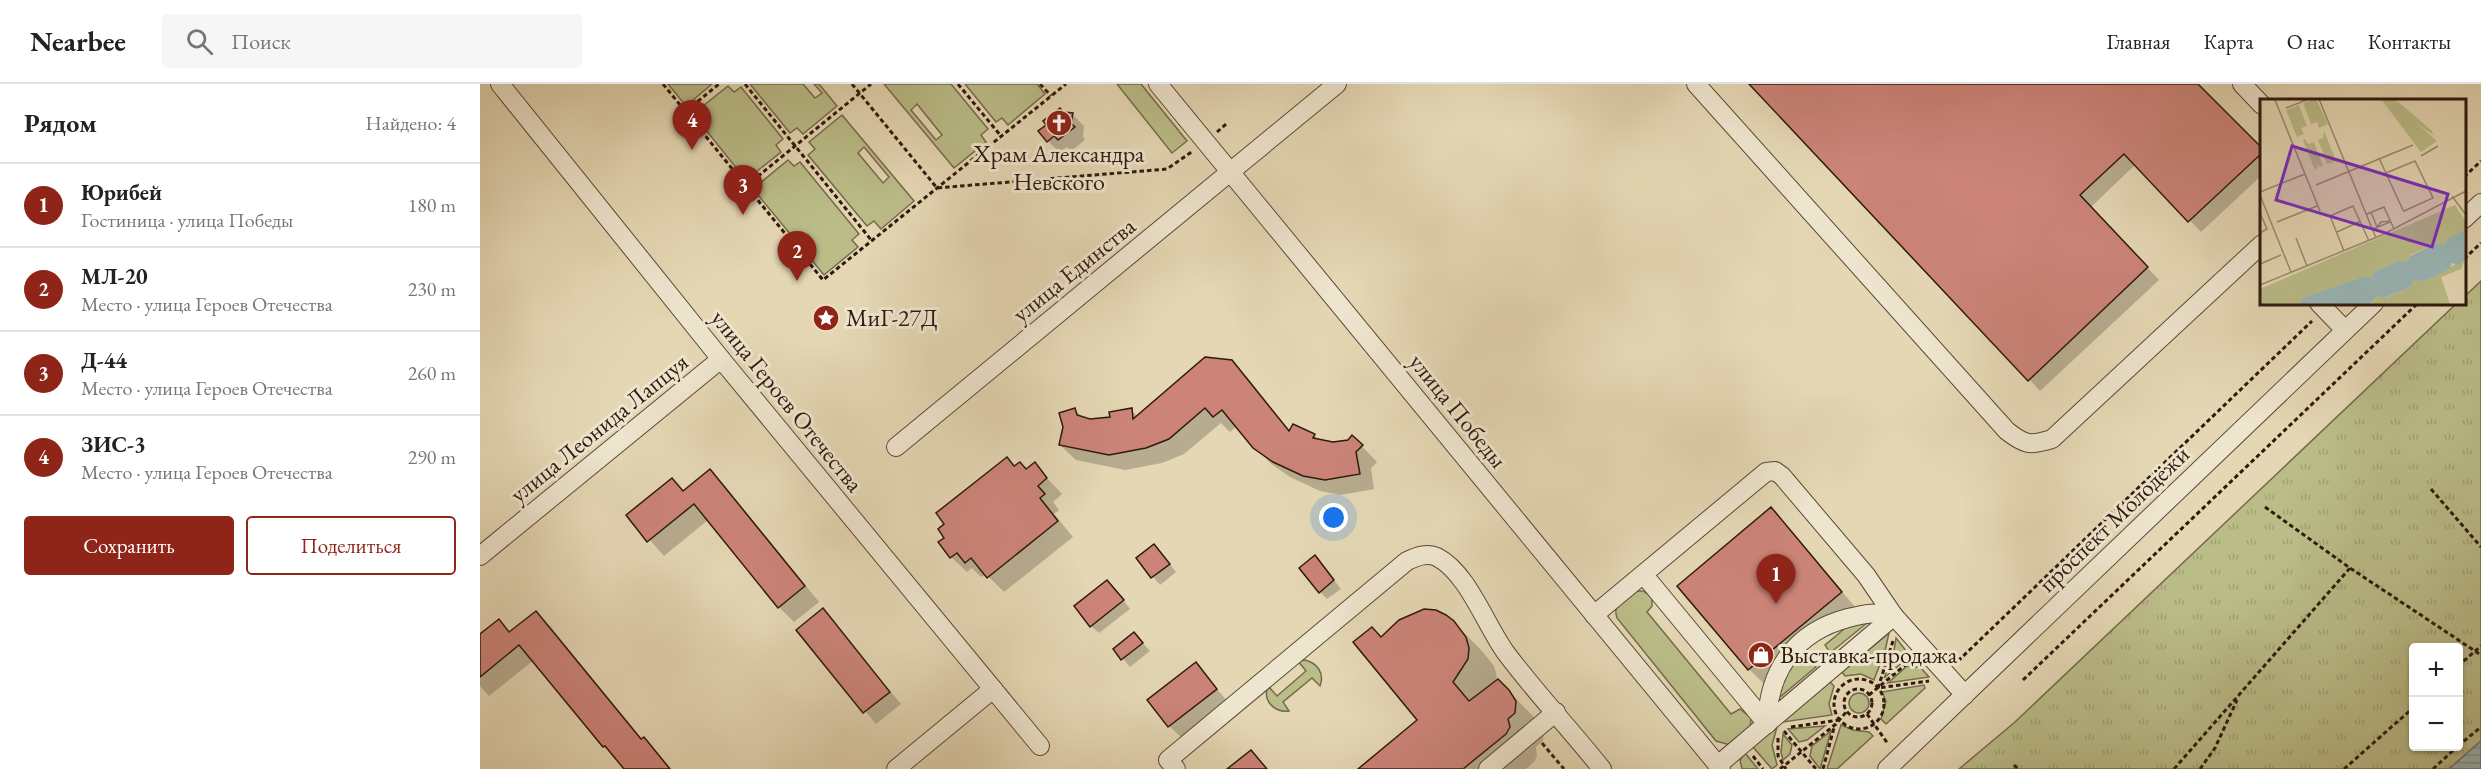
<!DOCTYPE html>
<html lang="ru">
<head>
<meta charset="utf-8">
<style>
	body { margin:0; font-family:"EB Garamond",serif; background:#f6f6f6; color:#222 }
	.controls { position:absolute; right:18px; bottom:18px; display:grid; overflow:hidden; border-radius:6px; box-shadow:0 2px 4px #0004 }
	.controls button { width:54px; height:54px; display:grid; place-items:center; padding:0; border:0; border-bottom:2px solid #e0e0e0; background:#fff; color:#222; font:30px sans-serif }
	.you { position:absolute; left:854px; top:434px; width:21px; height:21px; margin:-15px; border:4px solid #fff; border-radius:50%; background:#1a73e8; box-shadow:0 0 0 9px #1a73e833 }
	.badge { display:grid; place-items:center; width:39px; height:39px; border-radius:50%; background:#8f2418; color:#fff; font-size:20px; font-weight:700 }
	.pin { position:absolute; translate:-50% -50px; filter:drop-shadow(0 2px 3px #0008) }
	.pin::after { content:''; position:absolute; top:32px; width:21px; height:18px; background:inherit; clip-path:polygon(0 0,100% 0,50% 100%) }
	.list { margin:0; padding:0; list-style:none }
	h2 { display:flex; justify-content:space-between; align-items:center; height:78px; margin:0; padding:0 24px; font-size:26px }
	h2 small { font-size:20px; font-weight:400; color:#767676 }
	.list li { display:grid; grid-template-columns:39px 1fr auto; gap:18px; align-items:center; box-sizing:border-box; height:84px; padding:0 24px; border-top:2px solid #e0e0e0 }
	.list b { display:block; font-size:22px; white-space:nowrap }
	.list p { margin:0; font-size:20px; white-space:nowrap; color:#767676 }
	.list em { font-size:20px; font-style:normal; color:#767676 }
	.actions { display:flex; gap:12px; padding:18px 24px }
	.actions a { flex:1; padding:14px 0; border:2px solid #8f2418; border-radius:6px; text-align:center; font-size:21px; color:#8f2418 }
	.actions .main { background:#8f2418; color:#fff }
	.icon { flex:none; width:33px; height:33px; fill:none; stroke:currentColor; stroke-width:2; stroke-linecap:round; stroke-linejoin:round }
	.map { position:relative; flex:none; width:2001px; height:685px; overflow:hidden }
	header { display:flex; align-items:center; gap:36px; box-sizing:border-box; height:84px; padding:0 30px; background:#fff; border-bottom:2px solid #e0e0e0 }
	header strong { font-size:28px }
	nav { display:flex; gap:33px; margin-inline-start:auto; font-size:21px }
	.search { width:420px; height:54px; background:#f6f6f6; display:flex; align-items:center; gap:15px; box-sizing:border-box; padding:0 21px; border-radius:6px; color:#767676; font-size:22px }
	main { display:flex }
	aside { flex:1; background:#fff }
	.map>svg:first-child { display:block }
	.green { fill:#bbbd89; stroke:#756b4b; stroke-width:1.5; fill-rule:evenodd }
	.park { fill:url(#park-tufts); stroke:#756b4b; stroke-width:1.5; fill-rule:evenodd }
	.water { fill:url(#water-rules); stroke:#6f7874; stroke-width:1.5 }
	.shadow { fill:#0003 }
	.building { fill:#cc8479; stroke:#2f190d; stroke-width:1.5 }
	.lines { fill:none; stroke-linecap:round; stroke-linejoin:round }
	.minor-casing { stroke:#5c4837; stroke-width:20 }
	.path { stroke:#2f190d; stroke-width:3; stroke-dasharray:4.5 3; stroke-linecap:butt }
	.minor { stroke:#eee5ce; stroke-width:18 }
	.labels { text-anchor:middle; stroke-width:6; stroke-linejoin:round; paint-order:stroke }
	.poi-label { font-size:24px; fill:#2f190d; stroke:#eee5ce; text-anchor:start }
	.street-label { font-size:24px; fill:#2f190d; stroke:#eee5ce }
	.inset-road { fill:none; stroke:#9c8b71; stroke-width:1.5 }
	.view { fill:#7b2cbf; fill-opacity:0.15; stroke:#7b2cbf; stroke-width:3 }
	.inset-edge { fill:none; stroke:#2f190d; stroke-width:3 }
</style>
</head>
<body>
<header>
<strong>Nearbee</strong>
<div class="search"><svg class="icon" aria-label="search" viewBox="0 0 24 24"><circle cx="10" cy="10" r="6"/><path d="M15 15l6 6"/></svg>Поиск</div>
<nav><a>Главная</a><a>Карта</a><a>О нас</a><a>Контакты</a></nav>
</header>
<main>
<aside>
<h2>Рядом<small>Найдено: 4</small></h2>
<ul class="list">
<li><span class="badge">1</span><div><b>Юрибей</b><p>Гостиница · улица Победы</p></div><em>180 m</em></li>
<li><span class="badge">2</span><div><b>МЛ-20</b><p>Место · улица Героев Отечества</p></div><em>230 m</em></li>
<li><span class="badge">3</span><div><b>Д-44</b><p>Место · улица Героев Отечества</p></div><em>260 m</em></li>
<li><span class="badge">4</span><div><b>ЗИС-3</b><p>Место · улица Героев Отечества</p></div><em>290 m</em></li>
</ul>
<div class="actions"><a class="main">Сохранить</a><a>Поделиться</a></div>
</aside>
<div class="map">
<svg width="2001" height="685" viewBox="0 0 2001 685">
	<defs>
		<pattern id="park-tufts" width="24" height="20" patternUnits="userSpaceOnUse" patternTransform="scale(1.5)"><rect width="24" height="20" fill="#bbbd89"/><path d="M3 7l-1-3M5 7V3M7 7l1-3M15 17l-1-3M17 17v-4M19 17l1-3" fill="none" stroke="#a1a275"/></pattern>
		<pattern id="water-rules" width="6" height="5" patternUnits="userSpaceOnUse" patternTransform="scale(1.5)"><rect width="6" height="5" fill="#9ab7b8"/><path d="M0 2.5h6" fill="none" stroke="#7e9494"/></pattern>
	</defs>
	<rect width="100%" height="100%" fill="#e5d7b4"/>
	<filter id="stains"><feTurbulence type="fractalNoise" baseFrequency=".00333" numOctaves="4"/><feColorMatrix values="0 0 0 0 .2 0 0 0 0 .09 0 0 0 0 .02 0 0 0 .5 -.17"/></filter>
	<radialGradient id="worn" r=".72"><stop offset=".6" stop-color="#630" stop-opacity="0"/><stop offset="1" stop-color="#630" stop-opacity=".3"/></radialGradient>
	<!-- green -->
	<g class="green">
		<path d="M188 0H232L206 22Z"/>
		<path d="M270 0H323L335 14 342 9 334 0H339L357 22 323 50 317 44 310 49Z"/>
		<path d="M404 0H471L508 45 501 51 506 58 474 84ZM437 20 462 51 456 56 431 26Z"/>
		<path d="M485 0H557L565 10 528 41 522 34 516 38Z"/>
		<path d="M637 0H661L707 57 692 69Z"/>
		<path d="M248 2 254 8 261 3 303 55 296 61 301 68 266 96 213 30Z"/>
		<path d="M362 31 434 117 401 145 394 137 387 142 328 71 335 65 329 58ZM384 63 409 93 403 99 378 69Z"/>
		<path d="M308 76 314 82 320 78 379 150 372 156 378 163 344 191 273 105Z"/>
		<path d="M1153 507H1163L1172 513V522L1167 528 1251 630 1260 625 1271 634 1270 645 1250 661 1236 657 1137 534C1132 520 1143 515 1153 507Z"/>
		<path d="M1392 535 1350 569 1345 561 1363 546 1359 541Z"/>
		<path d="M1409 549 1405 567 1394 596 1381 590 1365 592 1362 588Z"/>
		<path d="M1416 554 1427 568 1423 574 1424 577 1404 594 1413 574Z"/>
		<path d="M1326 570 1336 583 1293 619 1312 579 1315 581Z"/>
		<path d="M825 576C837 579 845 589 840 602L832 594 803 618 809 627C795 629 782 617 788 602L797 612 826 587 818 577Z"/>
		<path d="M1427 582 1434 584 1439 582 1449 593 1408 599Z"/>
		<path d="M1350 598 1354 602 1349 620 1352 631 1303 638Z"/>
		<path d="M1444 601 1445 604 1406 640 1401 635 1406 617 1402 608Z"/>
		<circle cx="1379" cy="619" r="10"/>
		<path d="M1361 641 1373 646 1389 648 1393 652 1357 685H1347Z"/>
		<path d="M1345 642 1327 656 1319 658 1308 645Z"/>
		<path d="M1297 643 1292 661 1297 681 1292 685 1273 663Z"/>
		<path d="M1351 647 1340 685 1330 672 1332 662Z"/>
		<path d="M1303 650 1312 661 1310 670 1303 676 1301 668Z"/>
		<path d="M1265 669 1278 685H1262L1260 676Z"/>
	</g>
	<!-- park -->
	<path class="park" d="M2001 197V657L1969 685H1479L1535 638 1977 219H1984L1985 212ZM1934 564H1978V662H1934Z"/>
	<!-- water -->
	<path class="water" d="M2001 657V685H1969Z"/>
	<!-- shadow -->
	<g class="shadow">
		<path d="M1281 0H1716L1782 66V91L1721 148 1656 80 1611 123 1679 196 1560 307Z"/>
		<path d="M583 29 592 30 604 42 603 52 605 56 591 67 587 63 580 69 568 57Z"/>
		<path d="M751 277 767 293 811 348 834 351 840 357 853 359 869 357 873 353 897 378 891 384 894 405 861 411 840 407 810 393 790 379 757 342 750 348 741 339 704 370 682 379 645 386 596 376 580 361 595 326 603 334 610 336 632 334 651 326 658 333Z"/>
		<path d="M554 380 582 410 573 418 579 426 574 430 593 453 524 508 506 490 501 493 492 484 487 488 471 473 535 384 546 387Z"/>
		<path d="M230 387 245 402 339 518 314 538 299 523 228 436 184 472 148 431 192 396 205 408Z"/>
		<path d="M1291 425 1376 524 1284 600 1269 585Z"/>
		<path d="M681 469 696 488 680 501 658 475Z"/>
		<path d="M842 481 861 505 847 515 840 508Z"/>
		<path d="M635 505 650 525 619 549 611 542Z"/>
		<path d="M342 526 421 620 396 640 318 546Z"/>
		<path d="M56 529 71 543 162 656 164 655 178 669 191 685H146L124 662 54 576 9 612 0 602V552L19 537 31 549Z"/>
		<path d="M973 538 1002 567 1014 582 1017 593 1015 599 1028 607 1057 636 1064 647 1063 657 1056 663 1057 672 1054 678 1046 685H881L939 636 901 555Z"/>
		<path d="M654 550 670 567 650 583 635 565Z"/>
		<path d="M716 580 747 617 701 653 689 642Z"/>
	</g>
	<!-- building -->
	<g class="building">
		<path d="M1269 0H1718L1782 64V69L1708 138 1644 70 1600 111 1668 183 1548 297Z"/>
		<path d="M580 24 583 28 593 29 591 39 595 43 578 56 574 52 567 58 558 47 566 41 563 37Z"/>
		<path d="M725 273 752 276 809 347 813 340 835 350 833 354 853 358 868 356 872 351 883 361 876 368 880 390 845 396 823 392 793 378 773 364 742 326 733 333 725 324 689 355 666 364 629 371 579 361 583 343 579 329 595 324 597 331 610 335 630 333 629 328 652 324 653 335Z"/>
		<path d="M527 373 534 382 540 378 546 385 555 378 567 394 558 402 565 410 560 414 578 437 507 494 491 474 485 479 477 469 470 474 458 458 464 454 458 445 464 440 456 429Z"/>
		<path d="M230 385 325 502 298 524 214 420 167 458 146 431 192 394 203 407Z"/>
		<path d="M1291 423 1362 508 1268 586 1197 502Z"/>
		<path d="M674 460 690 480 671 494 656 474Z"/>
		<path d="M835 471 854 496 839 509 819 484Z"/>
		<path d="M627 496 644 516 610 543 594 522Z"/>
		<path d="M343 524 410 608 383 629 316 546Z"/>
		<path d="M944 525 956 526 966 531 974 537 986 553 989 564 988 575 973 598 989 617 1018 595 1029 606 1036 617 1035 629 1028 635 1030 643 1026 650 983 685H878L937 636 873 558 892 543 901 553 919 536Z"/>
		<path d="M56 527 161 655 164 653 190 685H144L125 662 123 663 39 561 0 593V550L19 535 29 548Z"/>
		<path d="M654 548 663 559 641 576 633 565Z"/>
		<path d="M716 578 737 605 688 643 667 616Z"/>
		<path d="M771 666 787 685H747Z"/>
	</g>
	<g class="lines">
		<defs>
			<g id="minor">
				<path d="M20 0 241 275 560 662"/>
				<path d="M678 0 1241 685"/>
				<path d="M1216 0 1527 347C1545 361 1550 362 1572 355L1782 160"/>
				<path d="M1762 0 1782 21"/>
				<path d="M1984 135 2001 119"/>
				<path d="M1839 219 1865 246"/>
				<path d="M416 363 857 0"/>
				<path d="M0 472 241 275"/>
				<path d="M1164 491 1287 640"/>
				<path d="M1114 531 1286 388 1295 387 1302 392 1386 491 1414 532 1485 611"/>
				<path d="M1287 640C1288 587 1315 548 1368 534 1384 530 1398 527 1414 532"/>
				<path d="M1238 681 1414 532"/>
				<path d="M416 685 513 605"/>
				<path d="M696 685 688 676 927 477C936 473 947 468 957 473 988 489 1006 542 1026 569 1056 609 1091 646 1122 685"/>
				<path d="M1008 685 1076 628"/>
				<path d="M1407 685 1894 219"/>
			</g>
		</defs>
		<!-- minor casing -->
		<use href="#minor" class="minor-casing"/>
		<!-- path -->
		<g class="path">
			<path d="M183 0 343 196 586 0"/>
			<path d="M265 0 392 157"/>
			<path d="M372 0 457 104 687 85 713 67"/>
			<path d="M478 0 521 52"/>
			<path d="M560 0 571 12"/>
			<path d="M206 27 239 0"/>
			<path d="M737 48 746 40"/>
			<path d="M1984 93 2001 77"/>
			<path d="M266 102 391 0"/>
			<path d="M1984 175 2001 159"/>
			<path d="M1951 405 2001 463"/>
			<path d="M1785 423 1870 484 2001 571"/>
			<path d="M1413 557 1398 604 1449 597"/>
			<path d="M1478 577 1832 237"/>
			<path d="M1978 582 2001 562"/>
			<circle cx="1379" cy="620" r="25"/>
			<path d="M1543 596 1938 219"/>
			<circle cx="1378" cy="619" r="14"/>
			<path d="M1389 611 1430 577"/>
			<path d="M1387 630 1408 660"/>
			<path d="M1311 643 1359 636"/>
			<path d="M1304 647 1336 685"/>
			<path d="M1298 654V672L1306 685"/>
			<path d="M1062 659 1084 685"/>
			<path d="M1978 662 2001 643"/>
			<path d="M1273 672 1283 685"/>
			<path d="M1534 681 1538 685"/>
			<path d="M1300 685 1356 640 1367 627"/>
			<path d="M1343 685 1355 640"/>
			<path d="M1694 685 1870 484"/>
			<path d="M1720 685 1735 664 1757 616"/>
			<path d="M1864 685 1934 623"/>
			<path d="M1953 685 1978 662"/>
		</g>
		<!-- minor -->
		<use href="#minor" class="minor"/>
	</g>
	<!-- icons -->
	<defs>
		<symbol id="church-disc" viewBox="-11 -11 22 22"><circle r="9.5" fill="#8f2418" stroke="#eee5ce"/><path d="M-1.2-6h2.4v3.5h3.3v2.4h-3.3V6h-2.4V-.1h-3.3v-2.4h3.3Z" fill="#fff"/></symbol>
		<symbol id="sight-disc" viewBox="-11 -11 22 22"><circle r="9.5" fill="#8f2418" stroke="#eee5ce"/><path d="M0-6L1.8-2.2L6-1.7L2.9 1.2L3.7 5.4L0 3.3L-3.7 5.4L-2.9 1.2L-6-1.7L-1.8-2.2Z" fill="#fff"/></symbol>
		<symbol id="shop-disc" viewBox="-11 -11 22 22"><circle r="9.5" fill="#8f2418" stroke="#eee5ce"/><path d="M-5-2.5h2.3a2.7 3.5 0 0 1 5.4 0H5L5.5 6h-11ZM-1.5-2.5h3a1.5 2.3 0 0 0-3 0Z" fill="#fff"/></symbol>
	</defs>
	<g fill-rule="evenodd">
		<use href="#church-disc" x="564" y="24" width="30" height="30"/>
		<use href="#sight-disc" x="331" y="219" width="30" height="30"/>
		<use href="#shop-disc" x="1266" y="556" width="30" height="30"/>
	</g>
	<g class="labels">
		<!-- poi labels -->
		<g class="poi-label">
			<text x="579" y="78" text-anchor="middle">Храм Александра<tspan x="579" dy="28">Невского</tspan></text>
			<text x="366" y="242">МиГ-27Д</text>
			<text x="1300" y="579">Выставка-продажа</text>
		</g>
		<!-- street labels -->
		<g class="street-label">
			<text transform="translate(594 186) rotate(-39)" y="8">улица Единства</text>
			<text transform="translate(307 317) rotate(51)" y="8">улица Героев Отечества</text>
			<text transform="translate(978 327) rotate(51)" y="8">улица Победы</text>
			<text transform="translate(119 344) rotate(-39)" y="8">улица Леонида Лапцуя</text>
			<text transform="translate(1634 435) rotate(-44)" y="8">проспект Молодёжи</text>
		</g>
	</g>
	<!-- overview -->
	<g transform="translate(1780 15)">
		<rect width="206" height="206" fill="#e5d7b4"/>
		<path d="M56 0 68 25 59 29 57 23 51 25 43 4ZM121 0H134L141 8 130 4 129 7 146 15 177 42 161 53ZM39 6 47 27 41 29 44 35 37 38 26 11ZM64 32 76 62 67 65 64 57 72 53 64 56 58 41 63 39ZM45 40 48 45 54 43 63 67 59 68 55 59 58 68 55 71 43 41Z" fill="#bbbd89"/>
		<path d="M135 0 171 31 174 36 129 7 130 4 140 7Z" fill="#bbbd89"/>
		<path d="M195 106 205 121V134L187 140 184 146 177 144 150 156 147 163 140 161 114 173 111 180 104 177 42 199 39 205 0 206V190ZM205 160 201 170 181 178 190 205 110 206 118 197 125 199 152 187 155 180 162 183Z" fill="#bbbd89"/>
		<path d="M204 132 205 160 199 166 192 164 189 170 162 183 155 180 152 187 124 199 118 197 110 205H39L42 199 104 177 111 179 114 173 140 161 147 163 150 157 177 144 184 146 187 140Z" fill="#9ab7b8"/>
		<path class="inset-road" d="M59 0 116 139M15 1 60 112M26 9 49 0M161 57 178 47M119 59 143 111 144 112 173 99 155 62 126 74M56 86 153 46M0 93 45 75M0 96 31 173M192 97 206 116M111 113 117 128 121 123 130 122M0 114 7 130 0 134M107 115 124 108 134 130M17 123 57 107M113 130 130 123M77 133 101 122M36 139 47 167M84 152 70 117 93 107 109 142M0 165 21 156M0 186 122 136 206 92"/>
		<path class="view" d="M32 47 188 95 172 148 16 101Z"/>
		<rect width="206" height="206" class="inset-edge"/>
	</g>
	<rect width="100%" height="100%" filter="url(#stains)"/>
	<rect width="100%" height="100%" fill="url(#worn)"/>
</svg>
<div class="controls">
<button>+</button>
<button>−</button>
</div>
<div class="you"></div>
<div class="pin badge" style="left:1296px;top:520px">1</div>
<div class="pin badge" style="left:317px;top:197px">2</div>
<div class="pin badge" style="left:263px;top:131px">3</div>
<div class="pin badge" style="left:212px;top:66px">4</div>
</div>
</main>
</body>
</html>
